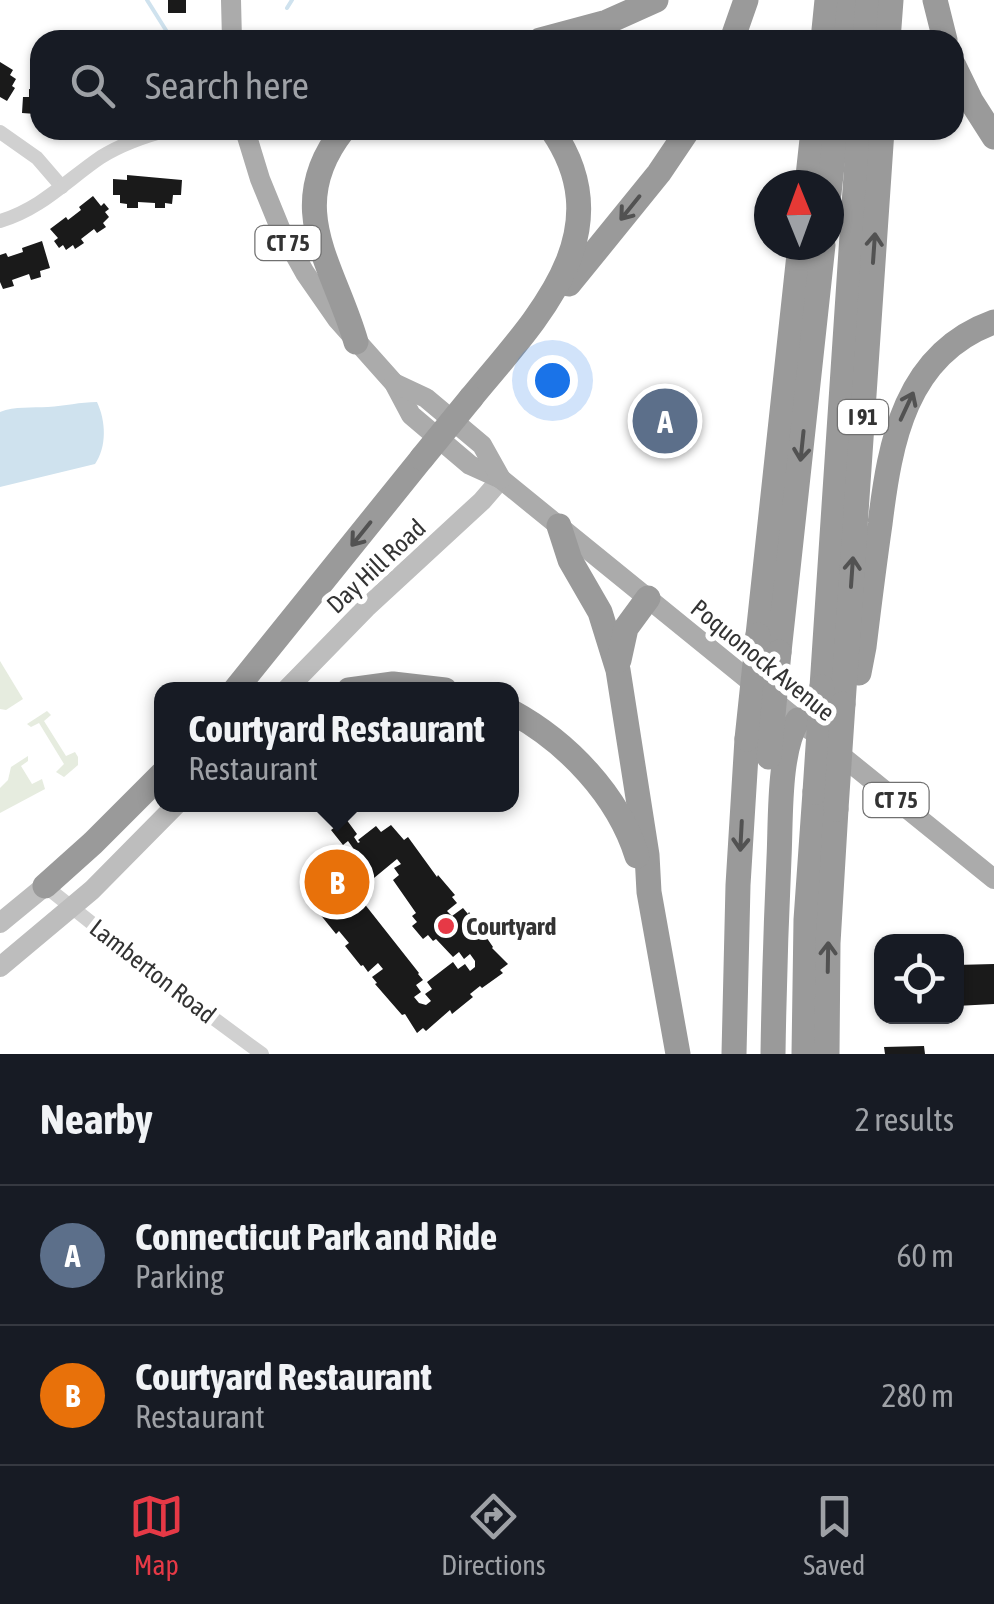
<!DOCTYPE html>
<html lang="en">
<head>
<meta charset="utf-8">
<style>
	body { margin:0; font-family:"Asap Condensed",sans-serif; background:#20242c; color:#f1f3f6 }
	.controls { position:absolute; right:30px; bottom:30px; display:grid; overflow:hidden; border-radius:20px; box-shadow:0 2px 8px #0004 }
	.controls button { width:90px; height:90px; display:grid; place-items:center; padding:0; border:0; border-bottom:2px solid #363941; background:#171b24; color:#f1f3f6; font:50px sans-serif }
	.compass { position:absolute; left:754px; top:170px; width:90px; height:90px; border-radius:50%; background:#171b24; box-shadow:0 2px 8px #0004; rotate:359deg }
	.you { position:absolute; left:552px; top:380px; width:35px; height:35px; margin:-25px; border:8px solid #fff; border-radius:50%; background:#1a73e8; box-shadow:0 0 0 15px #1a73e833 }
	.badge { display:grid; place-items:center; width:65px; height:65px; border-radius:50%; background:#e63946; color:#fff; font-size:32px; font-weight:700 }
	.pin { position:absolute; translate:-50% -50%; border:5px solid #fff; box-shadow:0 2px 10px #0006 }
	.popup { position:absolute; left:154px; top:682px; width:365px; height:130px; box-sizing:border-box; display:grid; place-content:center; border-radius:20px; background:#171b24; filter:drop-shadow(0 2px 8px #0005); font-size:32px; white-space:nowrap; color:#9ea1a6 }
	.popup b { font-size:38px; color:#f1f3f6 }
	.popup::after { content:''; position:absolute; left:50%; top:100%; margin-left:-20px; border:20px solid transparent; border-top-color:#171b24 }
	.list { margin:0; padding:0; list-style:none }
	h2 { display:flex; justify-content:space-between; align-items:center; height:130px; margin:0; padding:0 40px; font-size:42px }
	h2 small { font-size:32px; font-weight:400; color:#9ea1a6 }
	.list li { display:grid; grid-template-columns:65px 1fr auto; gap:30px; align-items:center; box-sizing:border-box; height:140px; padding:0 40px; border-top:2px solid #363941 }
	.list b { display:block; font-size:38px; white-space:nowrap }
	.list p { margin:0; font-size:32px; white-space:nowrap; color:#9ea1a6 }
	.list em { font-size:32px; font-style:normal; color:#9ea1a6 }
	.icon { flex:none; width:55px; height:55px; fill:none; stroke:currentColor; stroke-width:2; stroke-linecap:round; stroke-linejoin:round }
	.map { position:relative; flex:none; width:994px; height:1054px; overflow:hidden }
	.search { position:absolute; background:#171b24; box-shadow:0 2px 8px #0004; left:30px; right:30px; top:30px; height:110px; display:flex; align-items:center; gap:25px; box-sizing:border-box; padding:0 35px; border-radius:30px; color:#9ea1a6; font-size:38px }
	.sheet { height:410px; background:#171b24 }
	nav { display:flex; justify-content:space-around; align-items:center; box-sizing:border-box; height:140px; border-top:2px solid #363941; background:#171b24; font-size:28px; color:#9ea1a6 }
	nav a { display:grid; justify-items:center; gap:5px }
	nav .on { color:#e63946 }
	.map>svg:first-child { display:block }
	.green { fill:#e6ecdf }
	.water { fill:#cfe2ee }
	.lines { fill:none; stroke-linecap:round; stroke-linejoin:round }
	.stream { stroke:#cfe2ee; stroke-width:4 }
	.building { fill:#1a1a1a; fill-rule:evenodd }
	.street { stroke:#d0d0d0; stroke-width:14 }
	.secondary { stroke:#bdbdbd; stroke-width:20 }
	.primary { stroke:#ababab; stroke-width:20 }
	.highway { stroke:#9a9a9a; stroke-width:25 }
	.highway-bridge { stroke:#9a9a9a; stroke-width:25 }
	.oneway { stroke:#525252 }
	.poi-dot { fill:#e63946; stroke:#fff; stroke-width:4 }
	.labels { text-anchor:middle; stroke-width:10; stroke-linejoin:round; paint-order:stroke }
	.shield { fill:#fff; stroke:#707070; stroke-width:2.5 }
	.shield-label { font-size:22px; font-weight:bold; fill:#333 }
	.street-label { font-size:25px; fill:#333; stroke:#fff }
	.poi-label { font-size:25px; font-weight:bold; fill:#333; stroke:#fff; text-anchor:start }
</style>
</head>
<body>
<div class="map">
<svg width="994" height="1054" viewBox="0 0 994 1054">
	<rect width="100%" height="100%" fill="#fff"/>
	<!-- green -->
	<g class="green">
		<path d="M0 661 23 699 6 710 0 709Z"/>
		<path d="M47 711 51 715 44 721 66 756 75 752 78 757V765L64 777 56 772 64 764 39 723 31 727 27 724Z"/>
		<path d="M28 756V761L21 766 32 784 42 779 45 789 0 813V788L8 780 11 767Z"/>
	</g>
	<!-- water -->
	<path class="water" d="M97 402C106 421 107 447 95 464L0 487V412C15 406 32 408 48 407 65 406 80 402 97 402Z"/>
	<g class="lines">
		<!-- stream -->
		<g class="stream">
			<path d="M147 0 169 35 184 40"/>
			<path d="M287 8 292 0"/>
		</g>
	</g>
	<!-- building -->
	<g class="building">
		<rect x="168" y="0" width="18" height="13"/>
		<path d="M0 62 13 70 10 75 16 79 12 86 15 88 7 101 0 97Z"/>
		<path d="M29 89 40 90V118H35L36 114 22 113 23 97H29Z"/>
		<path d="M127 175 182 180 181 195H173L172 204 165 203V208H155V203L138 202V208H127V204L120 203V195H113V179L127 180Z"/>
		<path d="M93 196 101 206 104 203 109 209 105 212 109 217 103 223 106 227 97 233 94 229 81 239 84 243 75 249 73 245 66 250 63 245 59 248 54 241 58 238 50 229 66 217 68 220 81 210 79 207Z"/>
		<path d="M42 241 50 268 40 271 41 277 31 280 29 274 12 280 14 286 3 289 0 282V255L6 253 8 257 23 252 22 248Z"/>
		<path d="M346 819 357 834 354 837 358 843 360 842 358 840 376 826 381 832 391 825 404 840 408 837 437 877 438 875 455 895 452 897 457 903 447 911 452 916 463 908 468 914 469 912 493 947 492 948 508 964 500 970 503 973 482 988 480 986 470 994 473 997 452 1014 450 1010 426 1031 423 1028 417 1033 405 1014 402 1015 375 984 377 983 372 977 383 969 378 963 368 972 363 965 361 966 345 946 349 943 339 931 336 934 315 908 322 902 319 898 323 895 315 886 321 881 314 873 332 859 335 862 353 848 348 841 343 845 331 830ZM397 859 401 864 394 868 399 875 393 880 416 913 412 916 417 922 412 926 423 939 428 935 433 941 436 939 453 957 459 952 464 959 470 954 475 961V967L470 971 465 964 458 969 453 962 427 982 432 989 425 994 431 1001 426 1005 419 1003 414 997 421 992 416 985 423 980 418 974 419 973 363 902 358 906 351 897Z"/>
		<path d="M994 964V1004L956 1006V965Z"/>
		<path d="M924 1046 925 1054H885L884 1047Z"/>
	</g>
	<g class="lines">
		<!-- street -->
		<g class="street">
			<path d="M0 132 37 158 62 187"/>
			<path d="M0 221C41 209 67 180 101 157 122 144 145 136 168 130"/>
			<path d="M45 886 186 998 262 1054"/>
		</g>
		<!-- secondary -->
		<g class="secondary">
			<path d="M286 690 366 608 482 501 501 479"/>
			<path d="M0 923 45 886"/>
			<path d="M0 967 92 890 177 804"/>
		</g>
		<!-- primary -->
		<g class="primary">
			<path d="M231 0 232 40"/>
			<path d="M245 130 260 179 280 228 305 273 337 319 394 383 411 415 470 465 501 479 810 730"/>
			<path d="M394 383 426 398 482 445 501 479"/>
			<path d="M832 748 994 879"/>
		</g>
		<!-- highway -->
		<g class="highway">
			<path d="M935 0 945 40"/>
			<path d="M540 40 607 22 656 0"/>
			<path d="M732 40 746 0"/>
			<path d="M823 40 827 0"/>
			<path d="M846 40 850 0"/>
			<path d="M865 40 868 0"/>
			<path d="M888 40 891 0"/>
			<path d="M954 66 971 101 994 137"/>
			<path d="M343 130C282 208 334 265 356 342"/>
			<path d="M807 185 813 130"/>
			<path d="M829 193 836 130"/>
			<path d="M569 284 659 173 688 130"/>
			<path d="M471 398C535 320 624 234 552 130"/>
			<path d="M559 526 570 560 600 612 618 670 647 855 649 892 678 1054"/>
			<path d="M758 635 800 245"/>
			<path d="M779 652 823 245"/>
			<path d="M619 660 626 628 648 598"/>
			<path d="M859 673 864 647C869 606 874 565 880 524 890 442 905 354 994 322"/>
			<path d="M822 687 859 130"/>
			<path d="M235 690 422 458"/>
			<path d="M349 690 393 684 445 690"/>
			<path d="M843 704 882 130"/>
			<path d="M512 712C567 742 618 795 637 856"/>
			<path d="M45 886 93 843 162 774"/>
			<path d="M734 1054 738 885 747 739"/>
			<path d="M773 1054C774 989 776 924 779 858 781 820 778 751 798 720"/>
			<path d="M804 1054 806 920 815 792"/>
			<path d="M827 1054 828 943 836 809"/>
		</g>
		<!-- highway-bridge -->
		<g class="highway-bridge">
			<path d="M422 458 471 398"/>
			<path d="M747 739 758 635"/>
			<path d="M769 757 779 652"/>
			<path d="M815 792 822 687"/>
			<path d="M836 809 843 704"/>
		</g>
	</g>
	<!-- one-way arrows -->
	<defs><path id="oneway-shaft" d="M-6 0H5M1.5-3L5.5 0L1.5 3" fill="none" stroke-width="1.6" stroke-linecap="round" stroke-linejoin="round" transform="scale(2.5)"/></defs>
	<g class="oneway">
		<use href="#oneway-shaft" transform="translate(630 208) rotate(129)"/>
		<use href="#oneway-shaft" transform="translate(874 248) rotate(-86)"/>
		<use href="#oneway-shaft" transform="translate(907 406) rotate(-65)"/>
		<use href="#oneway-shaft" transform="translate(802 446) rotate(96)"/>
		<use href="#oneway-shaft" transform="translate(361 534) rotate(129)"/>
		<use href="#oneway-shaft" transform="translate(852 572) rotate(-86)"/>
		<use href="#oneway-shaft" transform="translate(741 836) rotate(93)"/>
		<use href="#oneway-shaft" transform="translate(828 957) rotate(-89)"/>
	</g>
	<!-- markers -->
	<circle class="poi-dot" cx="446" cy="926" r="10"/>
	<g class="labels">
		<!-- shield labels -->
		<g class="shield">
			<rect x="255.5" y="226" width="65" height="34" rx="8"/>
			<rect x="838" y="400" width="50" height="34" rx="8"/>
			<rect x="863.5" y="783" width="65" height="34" rx="8"/>
		</g>
		<g class="shield-label">
			<text x="288" y="251">CT 75</text>
			<text x="863" y="425">I 91</text>
			<text x="896" y="808">CT 75</text>
		</g>
		<!-- street labels -->
		<g class="street-label">
			<text transform="translate(376 566) rotate(-43)" y="9">Day Hill Road</text>
			<text transform="translate(763 660) rotate(39)" y="9">Poquonock Avenue</text>
			<text transform="translate(153 971) rotate(38)" y="9">Lamberton Road</text>
		</g>
		<!-- poi labels -->
		<g class="poi-label">
			<text x="466" y="935">Courtyard</text>
		</g>
	</g>
</svg>
<div class="controls">
<button><svg class="icon" aria-label="locate" viewBox="0 0 24 24"><circle cx="12" cy="12" r="6"/><path d="M12 2v4M12 18v4M2 12h4M18 12h4"/></svg></button>
</div>
<svg class="compass" viewBox="-18 -18 36 36"><path d="M0-13l5 13h-10z" fill="#e53935"/><path d="M0 13l5-13h-10z" fill="#9ea1a6"/></svg>
<div class="you"></div>
<div class="pin badge" style="left:665px;top:421px;background:#5c6f8a">A</div>
<div class="pin badge" style="left:337px;top:882px;background:#e8710a">B</div>
<div class="popup"><b>Courtyard Restaurant</b>Restaurant</div>
<div class="search"><svg class="icon" aria-label="search" viewBox="0 0 24 24"><circle cx="10" cy="10" r="6"/><path d="M15 15l6 6"/></svg>Search here</div>
</div>
<section class="sheet">
<h2>Nearby<small>2 results</small></h2>
<ul class="list">
<li><span class="badge" style="background:#5c6f8a">A</span><div><b>Connecticut Park and Ride</b><p>Parking</p></div><em>60 m</em></li>
<li><span class="badge" style="background:#e8710a">B</span><div><b>Courtyard Restaurant</b><p>Restaurant</p></div><em>280 m</em></li>
</ul>
</section>
<nav>
<a class="on"><svg class="icon" aria-label="map" viewBox="0 0 24 24"><path d="M3 6l6-2 6 2 6-2v14l-6 2-6-2-6 2zM9 4v14M15 6v14"/></svg>Map</a>
<a><svg class="icon" aria-label="directions" viewBox="0 0 24 24"><path d="M12 3l9 9-9 9-9-9zM9 14v-3h6M13 9l2 2-2 2"/></svg>Directions</a>
<a><svg class="icon" aria-label="saved" viewBox="0 0 24 24"><path d="M7 4h10v16l-5-4-5 4z"/></svg>Saved</a>
</nav>
</body>
</html>
